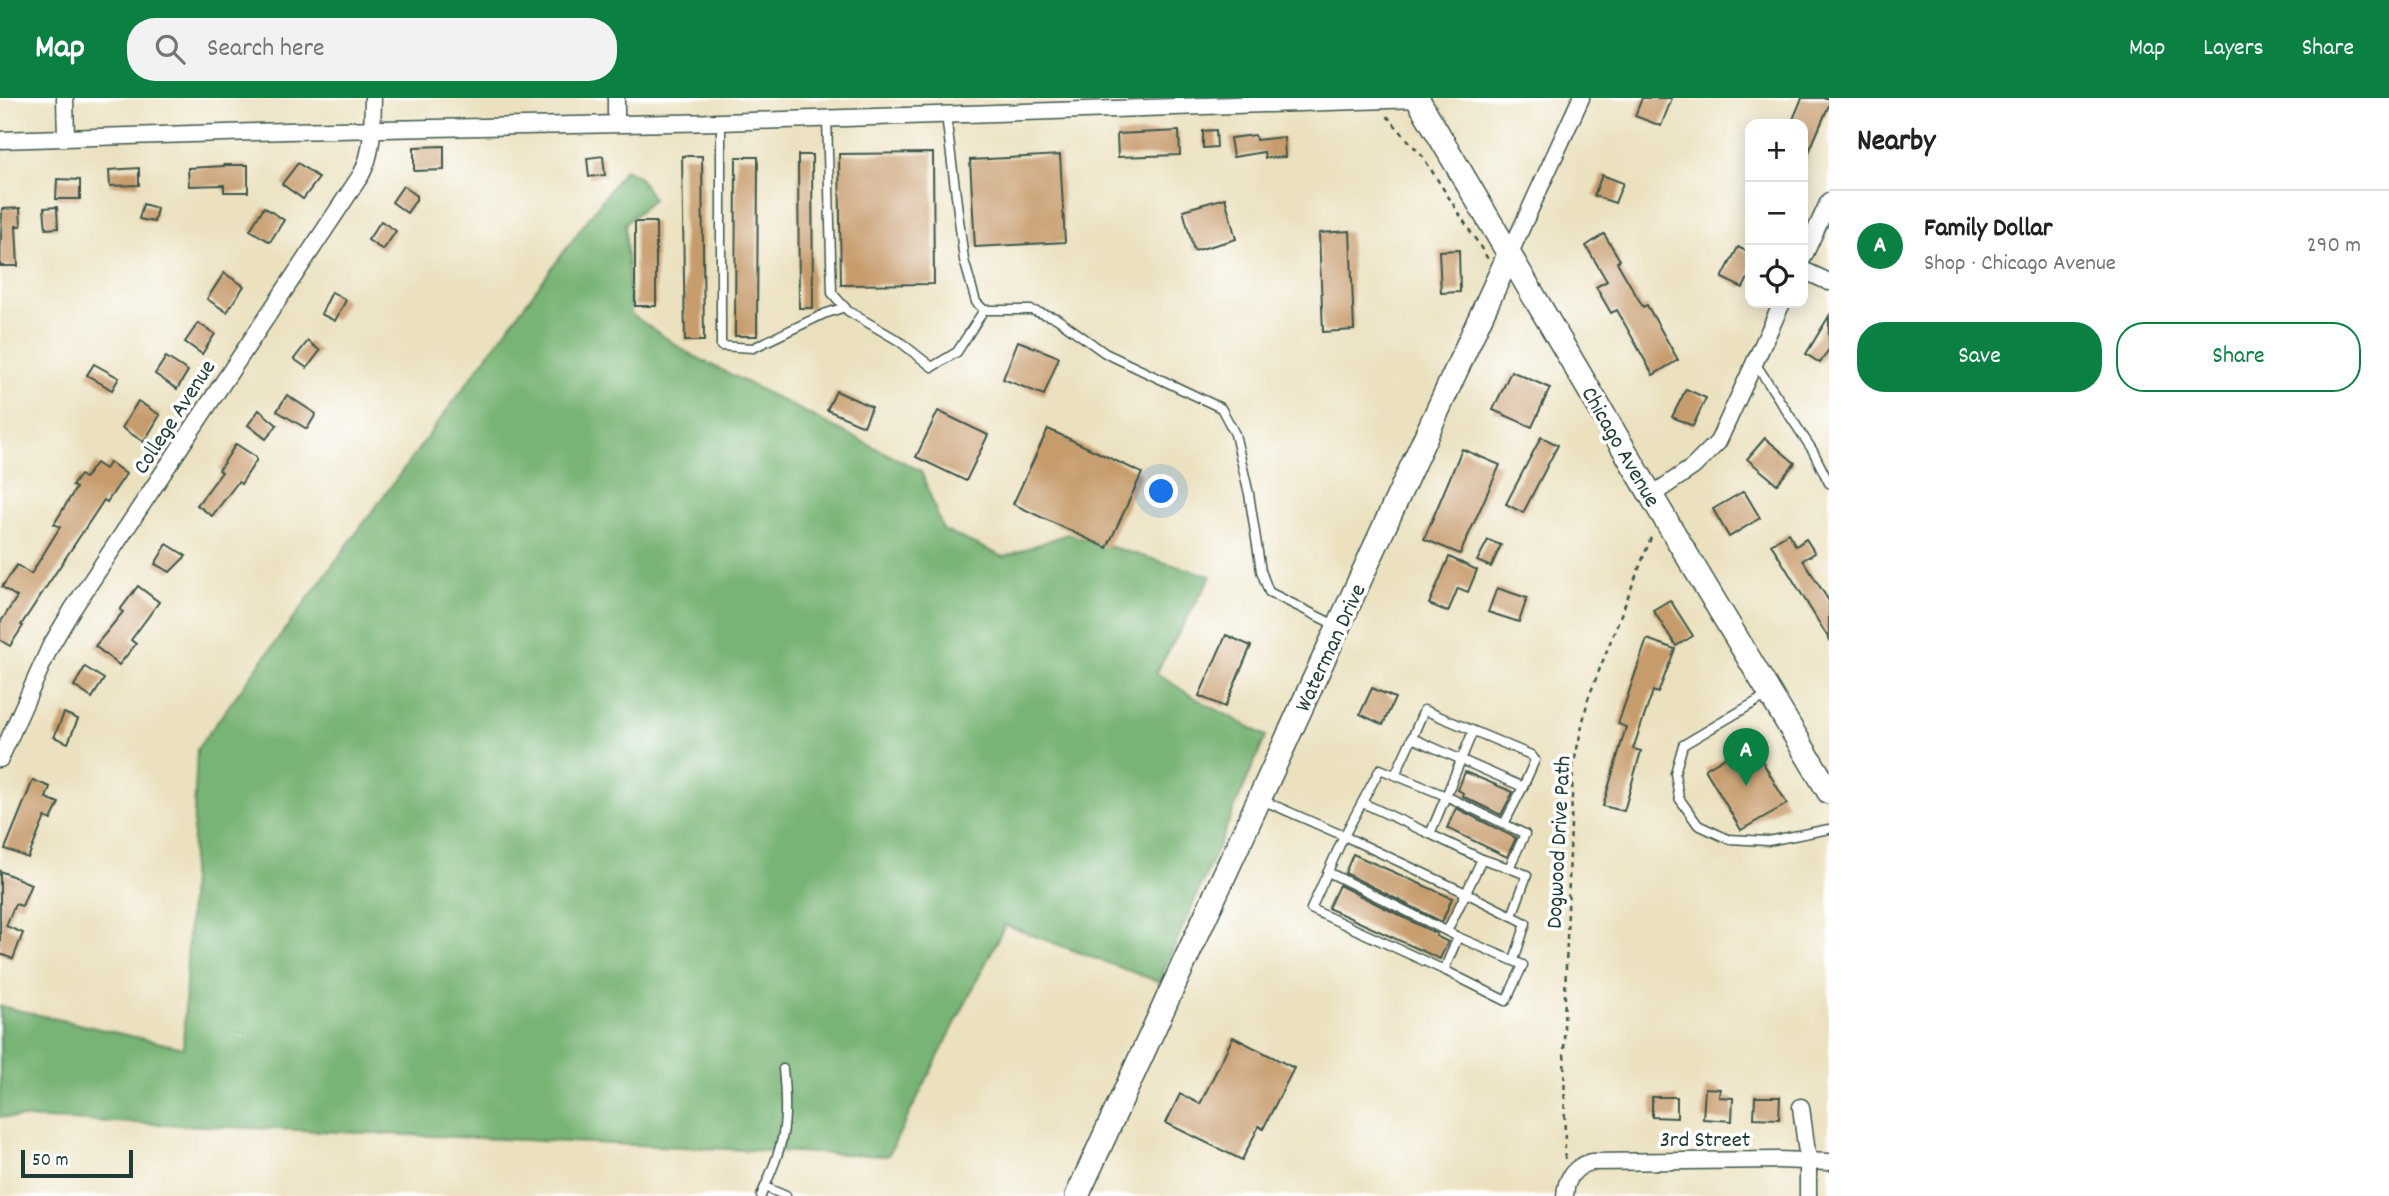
<!DOCTYPE html>
<html lang="en">
<head>
<meta charset="utf-8">
<style>
	body { margin:0; font-family:Dekko,sans-serif; background:#f2f2f2; color:#202124 }
	.controls { position:absolute; right:21px; top:21px; display:grid; overflow:hidden; border-radius:14px; box-shadow:0 4px 18px #0003 }
	.controls button { width:63px; height:63px; display:grid; place-items:center; padding:0; border:0; border-bottom:2px solid #e0e0e0; background:#fff; color:#202124; font:35px sans-serif }
	.scale { position:absolute; left:21px; bottom:18px; width:112px; box-sizing:border-box; padding-left:7px; border:4px solid #1f3d34; border-top:0; font-size:19px; line-height:24px; white-space:nowrap; color:#1f3d34; -webkit-text-stroke:5px #fff; paint-order:stroke }
	.you { position:absolute; left:1162px; top:394px; width:24px; height:24px; margin:-18px; border:5px solid #fff; border-radius:50%; background:#1a73e8; box-shadow:0 0 0 10px #1a73e833 }
	.badge { display:grid; place-items:center; width:46px; height:46px; border-radius:50%; background:#0b8043; color:#fff; font-size:23px; font-weight:700 }
	.pin { position:absolute; translate:-50% -58px; filter:drop-shadow(0 2px 4px #0008) }
	.pin::after { content:''; position:absolute; top:37px; width:24px; height:21px; background:inherit; clip-path:polygon(0 0,100% 0,50% 100%) }
	.list { margin:0; padding:0; list-style:none }
	h2 { display:flex; justify-content:space-between; align-items:center; height:91px; margin:0; padding:0 28px; font-size:30px }
	h2 small { font-size:23px; font-weight:400; color:#757577 }
	.list li { display:grid; grid-template-columns:46px 1fr auto; gap:21px; align-items:center; box-sizing:border-box; height:112px; padding:0 28px; border-top:2px solid #e0e0e0 }
	.list b { display:block; font-size:26px; white-space:nowrap }
	.list p { margin:0; font-size:23px; white-space:nowrap; color:#757577 }
	.list em { font-size:23px; font-style:normal; color:#757577 }
	.actions { display:flex; gap:14px; padding:21px 28px }
	.actions a { flex:1; padding:16px 0; border:2px solid #0b8043; border-radius:28px; text-align:center; font-size:24px; color:#0b8043 }
	.actions .main { background:#0b8043; color:#fff }
	.icon { flex:none; width:38px; height:38px; fill:none; stroke:currentColor; stroke-width:2; stroke-linecap:round; stroke-linejoin:round }
	.map { position:relative; flex:none; width:1829px; height:1098px; overflow:hidden }
	header { display:flex; align-items:center; gap:42px; box-sizing:border-box; height:98px; padding:0 35px; background:#0b8043; color:#fff }
	header strong { font-size:33px }
	nav { display:flex; gap:38px; margin-inline-start:auto; font-size:24px }
	.search { width:490px; height:63px; background:#f2f2f2; display:flex; align-items:center; gap:18px; box-sizing:border-box; padding:0 24px; border-radius:28px; color:#757577; font-size:26px }
	main { display:flex }
	aside { flex:1; background:#fff }
	.map>svg:first-child { display:block }
	.forest { fill:#78b474; stroke:#4c7854; stroke-width:2 }
	.building { fill:#c79c6d }
	.lines { fill:none; stroke-linecap:round; stroke-linejoin:round }
	.lane-casing { stroke:#3e5649; stroke-width:11 }
	.street-casing { stroke:#3e5649; stroke-width:19 }
	.secondary-casing { stroke:#3e5649; stroke-width:26 }
	.path { stroke:#3e5649; stroke-width:2.5; stroke-dasharray:5 5; stroke-linecap:butt }
	.lane { stroke:#fff; stroke-width:8 }
	.street { stroke:#fff; stroke-width:16 }
	.secondary { stroke:#fff; stroke-width:23 }
	.labels { text-anchor:middle; stroke-width:7; stroke-linejoin:round; paint-order:stroke }
	.street-label { font-size:23px; fill:#1f3d34; stroke:#fff }
</style>
</head>
<body>
<header>
<strong>Map</strong>
<div class="search"><svg class="icon" aria-label="search" viewBox="0 0 24 24"><circle cx="10" cy="10" r="6"/><path d="M15 15l6 6"/></svg>Search here</div>
<nav><a>Map</a><a>Layers</a><a>Share</a></nav>
</header>
<main>
<div class="map">
<svg width="1829" height="1098" viewBox="0 0 1829 1098">
	<rect width="100%" height="100%" fill="#fff"/>
	<filter id="ink" filterUnits="userSpaceOnUse"><feTurbulence type="fractalNoise" baseFrequency=".0143" numOctaves="2"/><feDisplacementMap in="SourceGraphic" scale="14" xChannelSelector="R" yChannelSelector="G"/><feConvolveMatrix kernelMatrix="1 2 1 2 8 2 1 2 1" color-interpolation-filters="sRGB"/></filter>
	<filter id="wash" filterUnits="userSpaceOnUse"><feTurbulence type="fractalNoise" baseFrequency=".00686" numOctaves="4" result="noise"/><feDisplacementMap in="SourceGraphic" scale="28" xChannelSelector="R" yChannelSelector="G"/><feGaussianBlur stdDeviation="1.57" result="paint"/><feColorMatrix in="noise" values="0 0 0 0 0 0 0 0 0 0 0 0 0 0 0 0 0 1.4 0 .05"/><feComposite in="paint" operator="in"/></filter>
	<g filter="url(#wash)">
		<rect width="100%" height="100%" fill="#ebe1bf"/>
		<!-- forest -->
		<path class="forest" d="M625 71 639 79 653 101 625 126 631 216 688 255 921 373 943 432 1004 459 1067 436 1211 478 1156 575 1195 600 1266 638 1159 884 1005 827 888 1058 0 1019V908L183 950 197 651Z"/>
		<g id="blocks">
			<!-- building -->
			<g class="building">
				<path d="M1642 0H1672L1661 28 1635 18Z"/>
				<path d="M1802 0H1829V7L1803 68V26H1791Z"/>
				<path d="M1216 32 1217 49 1203 50V33Z"/>
				<path d="M1179 33 1180 57 1118 59 1117 36Z"/>
				<path d="M1255 37 1256 42 1284 39 1285 59 1265 60 1264 54 1233 59 1230 40Z"/>
				<path d="M444 48V72L414 73V49Z"/>
				<path d="M933 55 934 186 841 187 839 56Z"/>
				<path d="M798 57H812L813 210H799Z"/>
				<path d="M1060 57 1065 144 975 149 970 62Z"/>
				<path d="M603 58 605 77 589 79 587 60Z"/>
				<path d="M682 58H702L704 243H685Z"/>
				<path d="M736 59H758L757 238H735Z"/>
				<path d="M298 65 319 80 303 101 282 86Z"/>
				<path d="M224 67H248V94H224V87L189 88 188 70 224 68Z"/>
				<path d="M139 70V87L110 88 109 72Z"/>
				<path d="M1602 77 1623 85 1615 105 1594 98Z"/>
				<path d="M57 81 80 82V101H56Z"/>
				<path d="M403 88 416 97V102L407 115 392 104Z"/>
				<path d="M1225 100 1236 141 1194 153 1183 112Z"/>
				<path d="M143 106 157 110 154 124 139 121Z"/>
				<path d="M57 109 58 130 46 131 44 110Z"/>
				<path d="M264 109 284 122 270 144 250 132Z"/>
				<path d="M20 110 21 128H16L18 168H0L2 111Z"/>
				<path d="M381 123 396 133 383 152 368 142Z"/>
				<rect x="635" y="124" width="21" height="84"/>
				<path d="M1350 133 1354 232 1323 234 1319 135Z"/>
				<path d="M1604 136 1620 162 1617 164 1643 209 1647 207 1678 262 1653 277 1617 212 1611 215 1596 189 1607 183 1586 148Z"/>
				<path d="M1738 149 1750 155V176L1743 190 1722 180Z"/>
				<path d="M1459 152 1460 194 1441 195 1439 153Z"/>
				<path d="M224 175 244 188 227 214 207 201Z"/>
				<path d="M332 194 346 202 335 223 321 216Z"/>
				<path d="M1829 218V251L1820 265 1806 256Z"/>
				<path d="M198 225 215 236 202 256 185 244Z"/>
				<path d="M308 243 320 253 307 270 294 261Z"/>
				<path d="M1018 243 1059 259 1044 297 1003 281Z"/>
				<path d="M166 259 188 273 177 291 155 276Z"/>
				<path d="M94 266 119 280 112 292 87 277Z"/>
				<path d="M1511 273 1550 290 1532 329 1493 312Z"/>
				<path d="M1686 291 1706 300 1693 328 1672 319Z"/>
				<path d="M836 293 872 309 864 328 827 312Z"/>
				<path d="M287 297 316 316 307 331 277 313Z"/>
				<path d="M138 303 160 317 144 344 122 330Z"/>
				<path d="M259 312 277 327 266 341 248 327Z"/>
				<path d="M938 313 988 337 966 383 916 359Z"/>
				<path d="M1048 331 1142 375 1107 450 1013 406Z"/>
				<path d="M1541 339 1558 347 1523 415 1506 406Z"/>
				<path d="M1765 340 1795 365 1777 386 1747 361Z"/>
				<path d="M236 346 256 359V363L241 386 238 384 212 418 197 407 222 374 219 372Z"/>
				<path d="M1462 351 1500 367 1460 456 1424 441Z"/>
				<path d="M110 364 126 376 107 404 104 402 21 527 23 528 10 548 0 542V525L17 499 2 489 17 467 31 476 60 429 54 426 76 390 72 388 80 377 85 380 96 365 105 371Z"/>
				<path d="M1744 393 1760 420 1729 439 1713 411Z"/>
				<path d="M1788 435 1796 448 1806 441 1815 455 1803 462 1829 503V541L1771 446Z"/>
				<path d="M1488 442 1501 447 1491 469 1477 463Z"/>
				<path d="M167 446 186 458 170 474 155 466Z"/>
				<path d="M1449 459 1477 472 1468 494 1458 490 1448 514 1429 506Z"/>
				<path d="M138 488 159 504 131 542 136 546 119 567 95 548 123 514 120 512Z"/>
				<path d="M1497 490 1527 500 1519 524 1488 514Z"/>
				<path d="M1670 502 1693 538 1676 548 1653 512Z"/>
				<path d="M1226 537 1251 548 1225 609 1199 598Z"/>
				<path d="M1647 541 1675 551 1658 595 1653 593 1633 651 1641 653 1624 713 1603 708 1626 629 1618 626Z"/>
				<path d="M85 569 104 581 92 600 74 588Z"/>
				<path d="M1372 590 1395 600 1383 627 1360 616Z"/>
				<path d="M64 615 78 621 68 645 54 639Z"/>
				<path d="M1751 644 1787 706 1741 732 1705 671Z"/>
				<path d="M1465 674 1513 694 1501 717 1462 698 1463 695 1458 692Z"/>
				<path d="M33 682 50 689 46 700 59 705 51 722 45 719 28 760 5 751Z"/>
				<path d="M1456 710 1516 740 1507 759 1447 730Z"/>
				<path d="M1353 756 1452 800 1442 824 1345 775Z"/>
				<path d="M0 773 31 786 22 808 15 806 6 828 23 835 13 861 0 856Z"/>
				<path d="M1339 787 1437 836 1436 838 1448 844 1440 861 1328 810Z"/>
				<path d="M1233 939 1294 970 1263 1031 1259 1028 1242 1062 1166 1025 1180 996 1200 1006Z"/>
				<path d="M1705 990 1720 991 1719 999 1733 1000 1732 1023 1703 1021Z"/>
				<path d="M1652 999H1677V1020L1652 1019Z"/>
				<path d="M1755 999H1780L1779 1021 1754 1020Z"/>
			</g>
		</g>
	</g>
	<g filter="url(#ink)">
		<use href="#blocks" fill-opacity="0" stroke="#3e5649" stroke-width="2"/>
		<g class="lines">
			<defs>
				<g id="lane">
					<path d="M946 17 964 162 976 204 984 212H1031L1056 220 1105 255 1221 310 1235 336 1249 396 1261 473 1269 494 1335 527"/>
					<path d="M827 20 832 195 848 213 899 243 932 269 957 254 984 212"/>
					<path d="M721 24V248L753 250 824 216 845 209"/>
					<path d="M1755 265 1813 353 1829 385"/>
					<path d="M1769 596 1683 647 1675 675 1679 700 1698 727 1728 741 1768 743 1829 731"/>
					<path d="M1473 633 1446 698 1504 726"/>
					<path d="M1412 640 1424 612 1531 657 1535 662 1523 689"/>
					<path d="M1395 677 1412 640 1523 689 1504 726 1525 736 1509 770 1482 761"/>
					<path d="M1262 702 1344 738 1311 811 1444 872 1458 839"/>
					<path d="M1363 705 1430 736 1446 698 1380 671 1344 738 1466 795 1482 761 1430 736"/>
					<path d="M1509 770 1527 777 1512 818"/>
					<path d="M1328 774 1458 839 1523 867 1506 903 1444 872"/>
					<path d="M1447 833 1466 795 1526 825 1514 862"/>
					<path d="M765 1089 786 1098"/>
					<path d="M761 1098C784 1045 789 1029 783 971"/>
				</g>
				<g id="street">
					<path d="M65 0 66 39"/>
					<path d="M616 25V0"/>
					<path d="M0 42 286 33 721 24 1418 1"/>
					<path d="M1509 157 1581 0"/>
					<path d="M1803 160 1829 103"/>
					<path d="M1803 172 1829 184"/>
					<path d="M1652 397 1693 369 1718 344 1782 205"/>
					<path d="M0 661 50 549 72 512 361 77C374 53 372 26 373 0"/>
					<path d="M1801 1009 1808 1063V1098"/>
					<path d="M1565 1098C1566 1080 1574 1069 1591 1064L1778 1062 1829 1064"/>
				</g>
				<g id="secondary">
					<path d="M1417 0 1661 414 1829 694"/>
					<path d="M1077 1098 1509 157"/>
				</g>
			</defs>
			<!-- lane casing -->
			<use href="#lane" class="lane-casing"/>
			<!-- street casing -->
			<use href="#street" class="street-casing"/>
			<!-- secondary casing -->
			<use href="#secondary" class="secondary-casing"/>
			<!-- path -->
			<g class="path">
				<path d="M1387 18 1423 59 1488 161"/>
				<path d="M1565 1061 1564 926 1573 669 1588 601 1652 437"/>
			</g>
			<!-- lane -->
			<use href="#lane" class="lane"/>
			<!-- street -->
			<use href="#street" class="street"/>
			<!-- secondary -->
			<use href="#secondary" class="secondary"/>
		</g>
	</g>
	<g class="labels">
		<!-- street labels -->
		<g class="street-label">
			<text transform="translate(173 318) rotate(-57)" y="8">College Avenue</text>
			<text transform="translate(1622 348) rotate(60)" y="8">Chicago Avenue</text>
			<text transform="translate(1329 549) rotate(-65)" y="8">Waterman Drive</text>
			<text transform="translate(1557 744) rotate(-87)" y="8">Dogwood Drive Path</text>
			<text x="1705" y="1048">3rd Street</text>
		</g>
	</g>
</svg>
<div class="controls">
<button>+</button>
<button>−</button>
<button><svg class="icon" aria-label="locate" viewBox="0 0 24 24"><circle cx="12" cy="12" r="6"/><path d="M12 2v4M12 18v4M2 12h4M18 12h4"/></svg></button>
</div>
<div class="scale">50 m</div>
<div class="you"></div>
<div class="pin badge" style="left:1746px;top:688px">A</div>
</div>
<aside>
<h2>Nearby<small></small></h2>
<ul class="list">
<li><span class="badge">A</span><div><b>Family Dollar</b><p>Shop · Chicago Avenue</p></div><em>290 m</em></li>
</ul>
<div class="actions"><a class="main">Save</a><a>Share</a></div>
</aside>
</main>
</body>
</html>
